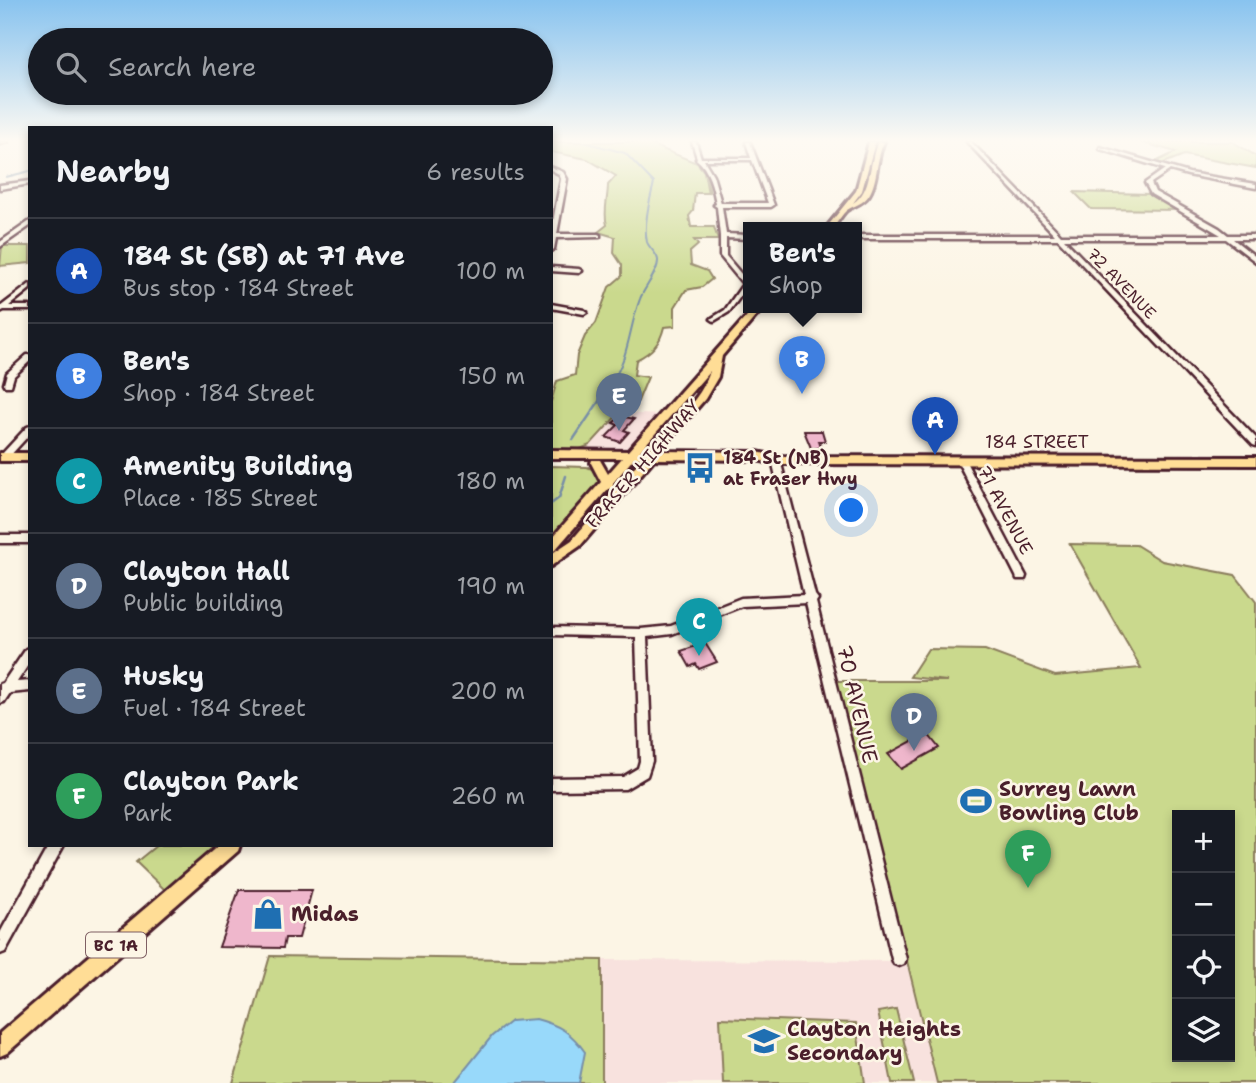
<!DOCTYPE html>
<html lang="en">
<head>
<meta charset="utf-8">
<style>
	body { margin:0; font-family:"Shantell Sans",sans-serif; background:#20242c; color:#f1f3f6 }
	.controls { position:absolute; right:21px; bottom:21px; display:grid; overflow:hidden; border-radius:0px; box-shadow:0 4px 10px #0003 }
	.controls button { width:63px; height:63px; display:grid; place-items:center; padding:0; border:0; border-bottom:2px solid #363941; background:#171b24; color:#f1f3f6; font:35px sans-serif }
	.you { position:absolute; left:852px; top:511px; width:24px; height:24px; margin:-18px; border:5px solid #fff; border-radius:50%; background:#1a73e8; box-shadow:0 0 0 10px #1a73e833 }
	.badge { display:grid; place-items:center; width:46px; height:46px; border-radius:50%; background:#db2777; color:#fff; font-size:23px; font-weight:700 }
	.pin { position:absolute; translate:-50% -58px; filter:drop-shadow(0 2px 4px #0008) }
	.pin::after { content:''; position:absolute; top:37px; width:24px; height:21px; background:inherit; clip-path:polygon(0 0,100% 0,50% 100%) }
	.popup { position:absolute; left:743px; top:222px; width:119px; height:91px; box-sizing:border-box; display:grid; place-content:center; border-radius:0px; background:#171b24; filter:drop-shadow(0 2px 5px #0005); font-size:23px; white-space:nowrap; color:#9ea1a6 }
	.popup b { font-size:26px; color:#f1f3f6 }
	.popup::after { content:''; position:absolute; left:50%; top:100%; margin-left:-14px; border:14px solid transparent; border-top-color:#171b24 }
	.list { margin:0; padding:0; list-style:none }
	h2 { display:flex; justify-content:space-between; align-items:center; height:91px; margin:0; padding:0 28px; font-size:30px }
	h2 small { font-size:23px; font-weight:400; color:#9ea1a6 }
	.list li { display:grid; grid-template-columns:46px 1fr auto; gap:21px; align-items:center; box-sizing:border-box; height:105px; padding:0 28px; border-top:2px solid #363941 }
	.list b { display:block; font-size:26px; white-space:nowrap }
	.list p { margin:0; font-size:23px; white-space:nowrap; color:#9ea1a6 }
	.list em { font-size:23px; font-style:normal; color:#9ea1a6 }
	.icon { flex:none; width:38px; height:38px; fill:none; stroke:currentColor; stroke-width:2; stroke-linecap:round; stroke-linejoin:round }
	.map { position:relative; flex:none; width:1256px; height:1083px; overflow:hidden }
	.search { position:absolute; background:#171b24; box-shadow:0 4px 10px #0003; left:28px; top:28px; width:525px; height:77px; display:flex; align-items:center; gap:18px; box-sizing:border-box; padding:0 24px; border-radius:38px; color:#9ea1a6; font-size:26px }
	.panel { position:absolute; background:#171b24; box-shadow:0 4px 10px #0003; left:28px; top:126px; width:525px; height:721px; border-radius:0px }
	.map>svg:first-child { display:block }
	.built { fill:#f8e2de }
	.green { fill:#cad98d; stroke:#8a7c5c; stroke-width:2; fill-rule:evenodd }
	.water { fill:#98d9fa; stroke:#798fa7; stroke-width:2 }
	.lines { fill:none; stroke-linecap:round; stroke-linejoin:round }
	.stream-far1 { stroke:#798fa7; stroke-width:2 }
	.stream { stroke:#798fa7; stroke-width:2.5 }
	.building { fill:#efb7cc; stroke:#4a1f2b; stroke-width:2 }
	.minor-casing { stroke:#4a1f2b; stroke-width:5 }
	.major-casing { stroke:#4a1f2b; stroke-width:6 }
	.minor { fill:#fcf5e5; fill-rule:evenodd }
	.major { fill:#ffdd96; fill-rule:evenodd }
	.labels { text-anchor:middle; stroke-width:5; stroke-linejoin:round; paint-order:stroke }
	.far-street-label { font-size:16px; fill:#4a1f2b; stroke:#fcf5e5 }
	.shield { fill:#fcf5e5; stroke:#7f5f63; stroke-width:2 }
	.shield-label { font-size:16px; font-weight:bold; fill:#4a1f2b }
	.street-label { font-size:18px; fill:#4a1f2b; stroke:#fcf5e5 }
	.poi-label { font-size:18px; font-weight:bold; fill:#4a1f2b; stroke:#fcf5e5; text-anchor:start }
	.near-street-label { font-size:21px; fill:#4a1f2b; stroke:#fcf5e5 }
	.near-poi-label { font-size:21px; font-weight:bold; fill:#4a1f2b; stroke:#fcf5e5; text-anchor:start }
</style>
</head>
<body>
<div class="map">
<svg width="1256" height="1083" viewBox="0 0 1256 1083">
	<rect width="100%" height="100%" fill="#fcf5e5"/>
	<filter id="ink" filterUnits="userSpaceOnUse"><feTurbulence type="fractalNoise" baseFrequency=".0143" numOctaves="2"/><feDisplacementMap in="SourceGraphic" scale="14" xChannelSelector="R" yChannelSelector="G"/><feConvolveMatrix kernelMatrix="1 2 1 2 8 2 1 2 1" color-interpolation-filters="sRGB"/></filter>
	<g filter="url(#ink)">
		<!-- built -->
		<g class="built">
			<path d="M619 413 662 415 631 449 621 452 575 451 590 445Z"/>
			<path d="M602 960 906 961 937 1083H602Z"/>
		</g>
		<!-- green -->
		<g class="green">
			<path d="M551 142H645L697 163 707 175 710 193 704 172 708 193H695L693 211 689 216 691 227H714L718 240H694L698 245 690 252 691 265 707 271 712 279 702 287 686 290 675 307V326L664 327C660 344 652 352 636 360L634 375 648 377 638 401 619 413 590 445 575 451H551V402L557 381 575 375 577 355 585 336 596 323 609 287 622 276V265L614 253 615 237 598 232 607 225C603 213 608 197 608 185L616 176 587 159 551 152Z"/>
			<path d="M1140 142H1233L1256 156V168L1184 155 1159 165 1153 163 1176 152Z"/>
			<path d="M1074 192 1150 194 1178 210 1091 209Z"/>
			<path d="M2 246H30V263L0 266Z"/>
			<path d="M551 466 587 467 597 471 600 483 551 539Z"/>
			<path d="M1070 544 1136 545 1162 561 1235 575 1256 602V1083H937L907 961H896L864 793 836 681H947L910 677 928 649 985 650 1055 676 1141 668ZM1177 815H1230V1057H1177Z"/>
			<path d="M157 845H221L166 891 136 862Z"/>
			<path d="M270 956 602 960V1083H233Z"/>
			<path d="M896 1009 914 1083H892L878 1012Z"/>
			<path d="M720 1018 856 1023 865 1083H723Z"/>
		</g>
		<!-- water -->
		<path class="water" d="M536 1019C559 1025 571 1032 585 1052L579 1083H454L492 1036 511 1021Z"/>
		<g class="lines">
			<!-- stream-far1 -->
			<g class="stream-far1">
				<path d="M584 142 625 153 654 183C650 199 643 225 647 242 649 248 657 253 658 260 659 271 644 288 640 299 629 327 629 360 610 384"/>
				<path d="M6 177 30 171"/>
			</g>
			<!-- stream -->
			<g class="stream">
				<path d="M573 440 612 382"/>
				<path d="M551 504 559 498 566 476"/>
			</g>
		</g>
		<!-- building -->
		<g class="building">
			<path d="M621 416 634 419 624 430 629 432 620 442 606 437 618 425 613 423Z"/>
			<path d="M804 431H822L825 441H819L821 448H811Z"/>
			<path d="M705 643 717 662 699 669 696 664 690 667 681 651Z"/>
			<path d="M927 733 939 748 901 769 888 754Z"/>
			<path d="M239 890H312L299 938H285L283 948 219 947Z"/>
		</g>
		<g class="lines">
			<defs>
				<g id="minor">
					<path d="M0 142H8L0 144Z"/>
					<path d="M692 142H696L701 158H751L746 142H750L774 205 771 207H722L726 234 748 235V239L726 238V256L748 282V286L729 312 714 321 711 319 712 318 725 310 743 284 720 256V236L717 207 714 205 716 204C713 187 709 169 696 159L697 158ZM704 160H752L768 203H721L713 175Z"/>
					<path d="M967 142H971L1061 235H1221L1151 194 1145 183 1165 169 1100 149V147L1189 173 1256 184V188L1188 175 1170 170 1151 183 1155 192 1219 228 1228 235H1256V239H1233L1256 257V262L1226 239H1064L1256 438V446L1253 445 1058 239H856V235H1055Z"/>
					<path d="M551 167 563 172 567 179 557 234H598L600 235V237L556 238 554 249 551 251V232L561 179 559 174 551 170Z"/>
					<path d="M30 181V184L0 189V185Z"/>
					<path d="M30 221V226L0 247V242Z"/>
					<path d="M551 267 579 269 582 271 579 273 551 271Z"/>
					<path d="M30 284V289L9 306H30V310H4L0 312V307Z"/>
					<path d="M551 304 584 310 587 312 584 314 551 308Z"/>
					<path d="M27 355H30V361L14 376 11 386H5L4 384 7 373Z"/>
					<path d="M30 426V434L7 459H1V455L27 427Z"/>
					<path d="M776 457 780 460 815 595 818 599 816 602 906 959 904 964 899 966 894 964 892 959 806 603 742 606 672 634 647 637 652 761 647 776 625 789 551 790V778L623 777 638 768 640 761 636 637 551 635V627L641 629 671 626 741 598 804 595 772 460Z"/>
					<path d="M961 457 965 460 1026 576 1025 579H1017L1016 576 957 460Z"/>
					<rect x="0" y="535" width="30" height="8"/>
					<path d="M30 647V662L17 682 30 681V691L10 693 4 702 0 703V684L3 683 26 649Z"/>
					<path d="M49 845H64L5 952 0 954V933Z"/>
				</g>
				<g id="major">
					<path d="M869 142H875L862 191 853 203C873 190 868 162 878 142H884C876 158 878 181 869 195 863 204 855 205 847 210 842 214 837 223 833 228H826L856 191Z"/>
					<path d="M754 308H763L722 356 718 377 705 399 660 451 757 452 776 456 1256 457V465L776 464 757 460 654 459 580 546 551 566V554L572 540 642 458H634L613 483V488L608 489 555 550 551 552V539L601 482 591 463 592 460H600L608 474 622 458H551V450L628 451ZM710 371C703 398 667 430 648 451H640Z"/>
					<rect x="0" y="453" width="30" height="8"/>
					<path d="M219 845H240L238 851 7 1053 0 1056V1033Z"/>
				</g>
			</defs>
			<!-- minor casing -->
			<use href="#minor" class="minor-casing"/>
			<!-- major casing -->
			<use href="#major" class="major-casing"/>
			<!-- minor -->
			<use href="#minor" class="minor"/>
			<!-- major -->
			<use href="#major" class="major"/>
		</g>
	</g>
	<!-- sky -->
	<linearGradient id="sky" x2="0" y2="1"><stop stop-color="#88c3ef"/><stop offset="0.48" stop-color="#fefaf3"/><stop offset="1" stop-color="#fefaf3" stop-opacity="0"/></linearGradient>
	<rect width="1256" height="293" fill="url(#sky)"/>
	<!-- icons -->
	<defs>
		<symbol id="bus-bare" viewBox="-9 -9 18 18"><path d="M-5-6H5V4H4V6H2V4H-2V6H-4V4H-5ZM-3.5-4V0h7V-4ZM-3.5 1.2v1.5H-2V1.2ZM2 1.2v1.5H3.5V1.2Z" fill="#1f6fb2" stroke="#fcf5e5" stroke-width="2.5" paint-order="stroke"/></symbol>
		<symbol id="stadium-bare" viewBox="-9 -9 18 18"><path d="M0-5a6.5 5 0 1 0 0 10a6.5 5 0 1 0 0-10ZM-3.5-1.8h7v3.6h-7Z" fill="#1f6fb2" stroke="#fcf5e5" stroke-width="2.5" paint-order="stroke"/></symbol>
		<symbol id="shop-bare" viewBox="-9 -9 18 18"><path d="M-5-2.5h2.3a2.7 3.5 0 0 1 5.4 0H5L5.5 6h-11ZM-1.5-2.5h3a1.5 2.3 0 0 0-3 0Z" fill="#1f6fb2" stroke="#fcf5e5" stroke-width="2.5" paint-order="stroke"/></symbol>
		<symbol id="school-bare" viewBox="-9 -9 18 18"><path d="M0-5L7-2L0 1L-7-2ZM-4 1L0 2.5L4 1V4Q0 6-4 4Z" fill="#1f6fb2" stroke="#fcf5e5" stroke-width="2.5" paint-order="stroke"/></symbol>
	</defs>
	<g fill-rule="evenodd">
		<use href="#bus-bare" x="678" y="446" width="44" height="44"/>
		<use href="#stadium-bare" x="954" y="779" width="44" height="44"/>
		<use href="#shop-bare" x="246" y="892" width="44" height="44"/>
		<use href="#school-bare" x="742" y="1019" width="44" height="44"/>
	</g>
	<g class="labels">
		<!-- far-street labels -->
		<g class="far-street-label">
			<text transform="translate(1122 283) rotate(46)" y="6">72 AVENUE</text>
		</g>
		<!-- shield labels -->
		<rect class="shield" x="86" y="932.5" width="60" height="25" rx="5"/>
		<g class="shield-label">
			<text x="116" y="951">BC 1A</text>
		</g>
		<!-- street labels -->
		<g class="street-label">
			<text x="1037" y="448">184 STREET</text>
			<text transform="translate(643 464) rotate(-49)" y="6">FRASER HIGHWAY</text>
			<text transform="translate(1005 510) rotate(62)" y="6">71 AVENUE</text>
		</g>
		<!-- poi labels -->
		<g class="poi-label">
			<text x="723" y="464">184 St (NB)<tspan x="723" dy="21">at Fraser Hwy</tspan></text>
		</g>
		<!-- near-street labels -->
		<g class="near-street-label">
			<text transform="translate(857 704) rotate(77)" y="7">70 AVENUE</text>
		</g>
		<!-- near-poi labels -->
		<g class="near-poi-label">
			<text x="999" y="796">Surrey Lawn<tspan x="999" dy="24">Bowling Club</tspan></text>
			<text x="291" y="921">Midas</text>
			<text x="787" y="1036">Clayton Heights<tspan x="787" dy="24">Secondary</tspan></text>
		</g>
	</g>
</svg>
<div class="controls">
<button>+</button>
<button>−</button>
<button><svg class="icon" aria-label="locate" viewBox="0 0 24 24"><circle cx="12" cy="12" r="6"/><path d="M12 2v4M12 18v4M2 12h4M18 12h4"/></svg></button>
<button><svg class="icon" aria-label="layers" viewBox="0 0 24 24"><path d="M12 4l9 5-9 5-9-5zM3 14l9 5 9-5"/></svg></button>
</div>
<div class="you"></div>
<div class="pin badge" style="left:935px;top:455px;background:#1a4fb4">A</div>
<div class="pin badge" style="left:802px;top:394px;background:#3f7fe0">B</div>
<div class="popup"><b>Ben's</b>Shop</div>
<div class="pin badge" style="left:699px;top:656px;background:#0f9aa8">C</div>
<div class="pin badge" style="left:914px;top:751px;background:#5c6f8a">D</div>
<div class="pin badge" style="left:619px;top:431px;background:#5c6f8a">E</div>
<div class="pin badge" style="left:1028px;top:888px;background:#2e9e5b">F</div>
<div class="search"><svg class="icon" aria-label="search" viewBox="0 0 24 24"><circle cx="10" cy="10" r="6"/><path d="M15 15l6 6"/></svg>Search here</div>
<section class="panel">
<h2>Nearby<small>6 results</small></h2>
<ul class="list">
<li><span class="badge" style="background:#1a4fb4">A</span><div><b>184 St (SB) at 71 Ave</b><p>Bus stop · 184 Street</p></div><em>100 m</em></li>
<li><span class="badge" style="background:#3f7fe0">B</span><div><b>Ben's</b><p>Shop · 184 Street</p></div><em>150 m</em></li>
<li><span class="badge" style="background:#0f9aa8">C</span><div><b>Amenity Building</b><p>Place · 185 Street</p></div><em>180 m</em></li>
<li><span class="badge" style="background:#5c6f8a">D</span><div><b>Clayton Hall</b><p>Public building</p></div><em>190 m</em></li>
<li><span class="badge" style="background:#5c6f8a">E</span><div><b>Husky</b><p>Fuel · 184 Street</p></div><em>200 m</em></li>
<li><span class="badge" style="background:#2e9e5b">F</span><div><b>Clayton Park</b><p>Park</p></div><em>260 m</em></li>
</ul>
</section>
</div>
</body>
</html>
